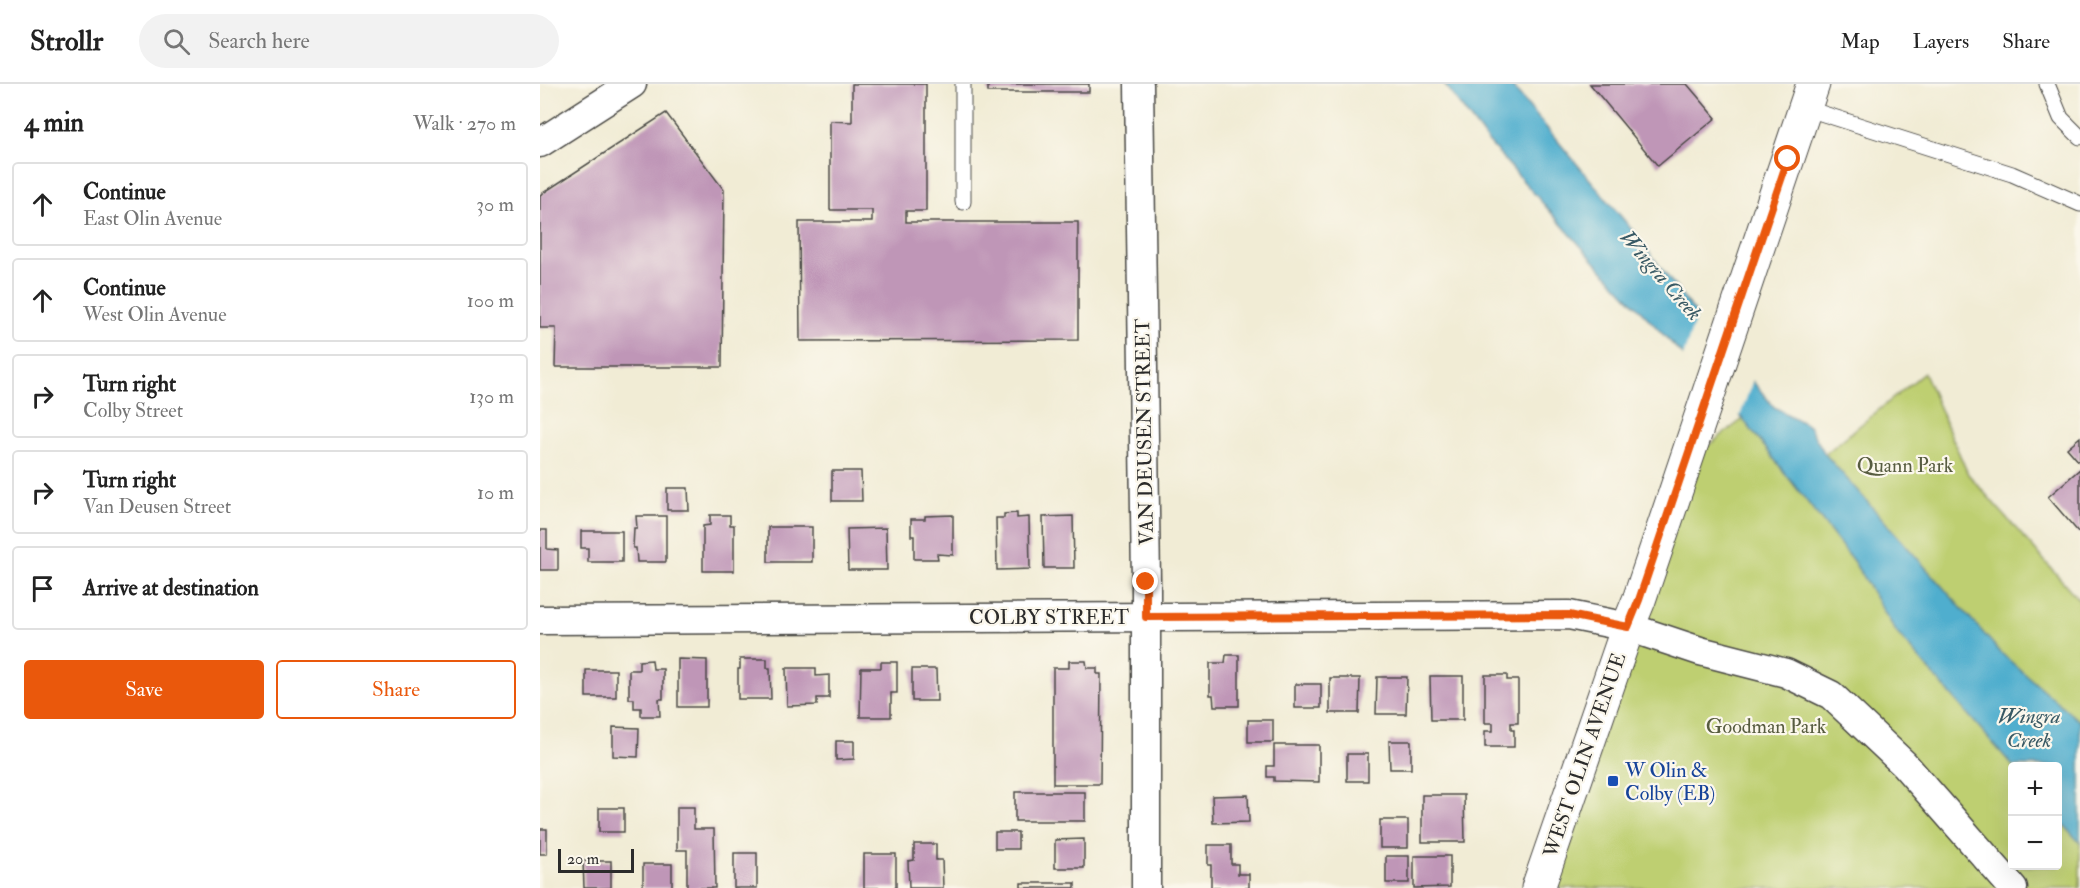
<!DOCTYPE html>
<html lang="en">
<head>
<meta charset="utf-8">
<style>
	body { margin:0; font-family:"IM FELL Double Pica",serif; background:#f2f2f2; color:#222 }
	.controls { position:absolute; right:18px; bottom:18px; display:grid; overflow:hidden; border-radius:6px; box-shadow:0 6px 24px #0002 }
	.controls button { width:54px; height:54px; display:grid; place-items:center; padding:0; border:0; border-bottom:2px solid #e0e0e0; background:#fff; color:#222; font:30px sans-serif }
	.scale { position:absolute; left:18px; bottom:15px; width:76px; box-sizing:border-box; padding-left:6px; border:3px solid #2b2b2b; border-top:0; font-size:16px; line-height:21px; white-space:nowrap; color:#2b2b2b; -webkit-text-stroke:4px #fbf7ec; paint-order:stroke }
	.stop { position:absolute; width:18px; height:18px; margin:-14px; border:4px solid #ea580c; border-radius:50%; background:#fff }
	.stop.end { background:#ea580c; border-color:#fff; box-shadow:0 2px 6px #0008 }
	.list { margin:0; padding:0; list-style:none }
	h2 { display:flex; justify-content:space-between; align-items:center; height:78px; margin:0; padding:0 24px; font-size:26px }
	h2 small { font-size:20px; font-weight:400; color:#767676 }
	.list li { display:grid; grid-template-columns:39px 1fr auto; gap:18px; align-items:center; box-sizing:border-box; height:84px; margin:0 12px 12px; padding:0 12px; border:2px solid #e0e0e0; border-radius:6px }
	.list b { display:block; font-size:22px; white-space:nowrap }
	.list p { margin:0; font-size:20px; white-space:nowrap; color:#767676 }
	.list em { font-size:20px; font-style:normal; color:#767676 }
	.actions { display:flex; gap:12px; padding:18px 24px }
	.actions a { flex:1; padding:14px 0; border:2px solid #ea580c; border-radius:6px; text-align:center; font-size:21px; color:#ea580c }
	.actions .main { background:#ea580c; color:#fff }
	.icon { flex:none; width:33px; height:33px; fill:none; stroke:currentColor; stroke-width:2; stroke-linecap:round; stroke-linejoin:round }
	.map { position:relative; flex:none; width:1540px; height:804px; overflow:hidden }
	header { display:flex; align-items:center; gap:36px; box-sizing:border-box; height:84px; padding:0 30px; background:#fff; border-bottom:2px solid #e0e0e0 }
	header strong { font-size:28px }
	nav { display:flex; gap:33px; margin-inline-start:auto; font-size:21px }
	.search { width:420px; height:54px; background:#f2f2f2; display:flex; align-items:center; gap:15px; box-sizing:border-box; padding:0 21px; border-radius:33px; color:#767676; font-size:22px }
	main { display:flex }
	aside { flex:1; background:#fff }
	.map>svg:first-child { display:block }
	.green { fill:#becf71; stroke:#747d4e; stroke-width:1.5 }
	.water { fill:#4faece; stroke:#3d6c7c; stroke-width:1.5 }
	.pier { fill:#f1ecd5 }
	.building { fill:#bf96b7 }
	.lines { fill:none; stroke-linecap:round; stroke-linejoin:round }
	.lane-casing { stroke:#494844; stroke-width:17 }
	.street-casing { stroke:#494844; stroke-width:31 }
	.secondary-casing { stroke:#494844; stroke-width:35 }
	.lane { stroke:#fff; stroke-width:15 }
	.street { stroke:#fff; stroke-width:28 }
	.secondary { stroke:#fff; stroke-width:33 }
	.route { stroke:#ea580c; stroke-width:8 }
	.transit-dot { fill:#1a4fb4; stroke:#fbf7ec; stroke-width:2 }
	.labels { text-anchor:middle; stroke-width:4.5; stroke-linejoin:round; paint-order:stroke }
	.street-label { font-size:20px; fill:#2b2b2b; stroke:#fbf7ec }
	.park-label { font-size:20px; fill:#575c40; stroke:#fbf7ec }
	.transit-label { font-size:20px; fill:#164399; stroke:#fbf7ec; text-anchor:start }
	.water-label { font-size:21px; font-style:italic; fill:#385964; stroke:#fbf7ec }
</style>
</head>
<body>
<header>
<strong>Strollr</strong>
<div class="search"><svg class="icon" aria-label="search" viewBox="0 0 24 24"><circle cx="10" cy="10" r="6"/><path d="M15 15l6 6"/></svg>Search here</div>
<nav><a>Map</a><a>Layers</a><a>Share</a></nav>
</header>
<main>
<aside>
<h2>4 min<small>Walk · 270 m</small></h2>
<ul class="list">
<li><svg class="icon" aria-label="ahead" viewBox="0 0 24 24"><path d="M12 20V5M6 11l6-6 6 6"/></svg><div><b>Continue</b><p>East Olin Avenue</p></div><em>30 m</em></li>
<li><svg class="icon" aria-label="ahead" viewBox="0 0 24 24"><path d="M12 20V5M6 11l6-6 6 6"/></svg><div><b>Continue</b><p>West Olin Avenue</p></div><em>100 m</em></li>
<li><svg class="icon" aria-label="right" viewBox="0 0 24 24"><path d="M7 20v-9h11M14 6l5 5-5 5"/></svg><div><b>Turn right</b><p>Colby Street</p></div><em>130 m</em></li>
<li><svg class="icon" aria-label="right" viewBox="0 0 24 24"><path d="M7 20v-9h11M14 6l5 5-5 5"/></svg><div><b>Turn right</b><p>Van Deusen Street</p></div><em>10 m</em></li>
<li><svg class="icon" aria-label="arrive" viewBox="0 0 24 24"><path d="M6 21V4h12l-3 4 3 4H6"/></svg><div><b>Arrive at destination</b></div></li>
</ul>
<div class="actions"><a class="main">Save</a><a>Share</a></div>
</aside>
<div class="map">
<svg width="1540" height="804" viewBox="0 0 1540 804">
	<rect width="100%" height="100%" fill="#fbf7ec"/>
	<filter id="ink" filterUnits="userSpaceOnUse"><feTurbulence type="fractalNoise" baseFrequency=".0167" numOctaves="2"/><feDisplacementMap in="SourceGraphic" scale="12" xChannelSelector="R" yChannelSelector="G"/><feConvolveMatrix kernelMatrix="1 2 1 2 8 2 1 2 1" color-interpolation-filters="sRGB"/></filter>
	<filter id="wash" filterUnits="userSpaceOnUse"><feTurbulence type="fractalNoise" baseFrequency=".008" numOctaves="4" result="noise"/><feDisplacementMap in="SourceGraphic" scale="24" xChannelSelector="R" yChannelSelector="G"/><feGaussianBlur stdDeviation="1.35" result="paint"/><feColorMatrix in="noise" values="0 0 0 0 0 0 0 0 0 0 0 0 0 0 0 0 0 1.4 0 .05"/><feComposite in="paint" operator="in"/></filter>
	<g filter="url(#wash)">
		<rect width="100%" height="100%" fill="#f1ecd5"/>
		<!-- green -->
		<g class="green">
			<path d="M1384 289 1428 390 1540 517V638L1461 569 1285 370Z"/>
			<path d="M1203 335 1314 478 1357 549 1473 682 1472 782H1518V734L1540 759V804H998L1144 380Z"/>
		</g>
		<!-- water -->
		<path class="water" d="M904 0H970L1094 148 1149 221 1234 323 1269 342 1285 370 1461 569 1540 638V759L1518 734V682H1473L1357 549 1314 478 1203 335 1054 177 945 54Z"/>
		<!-- pier -->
		<path class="pier" d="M1158 227 1214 293 1199 335 1142 275Z"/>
		<g id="blocks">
			<!-- building -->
			<g class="building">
				<path d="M312 0H386V127H366V138H538V256L260 257 259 138H332V126H290V37L312 38Z"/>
				<rect x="448" y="0" width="101" height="8"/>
				<path d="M1050 0H1147L1176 34 1118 82Z"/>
				<path d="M126 29 184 106 182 283H15L16 244H0V111Z"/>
				<path d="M1540 353V379L1527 364Z"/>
				<path d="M1540 385V450L1508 413Z"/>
				<path d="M292 387H321L322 417H292Z"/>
				<path d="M127 404H148L149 426H127Z"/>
				<path d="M477 429V434L489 433 490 485 457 486 456 434H464V430Z"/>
				<path d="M170 431H190V441H194V487H163V442L170 441Z"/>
				<path d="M413 431V471L397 470 398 475H374V452H371V435H385V432Z"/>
				<path d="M96 432H126V478H97L96 464H93L94 444H97Z"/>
				<path d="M533 432 534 484H504L503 433Z"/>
				<rect x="228" y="443" width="44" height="35"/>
				<path d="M346 444 347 486H308L307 445Z"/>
				<path d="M0 446H7V465L18 466V486H0Z"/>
				<path d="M41 447H82V478H48V464H41Z"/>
				<path d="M686 571H699V622H674L673 611H670V579H685Z"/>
				<path d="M138 575 167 576V623H138Z"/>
				<path d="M200 575H227V584H230L231 615H198V585H200Z"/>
				<path d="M112 576 113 585H123V615H119L120 632H101V624H94V615H89V586H99V577Z"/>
				<path d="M529 577H546L547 584H557V590H561L560 700H513V584H529Z"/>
				<path d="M341 578H357V609H351V633H320L321 584H341Z"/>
				<path d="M246 584H276V592L289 591V614H277V621L247 622Z"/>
				<path d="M372 585H396L397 617H372Z"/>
				<rect x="46" y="586" width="30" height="27"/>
				<path d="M945 591H967V596H978V639H971V646H974V663H945V647H953V639H945Z"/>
				<path d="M890 592H923V636H891Z"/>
				<path d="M837 593H867L866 630H836Z"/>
				<path d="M790 594H820L819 629H790Z"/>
				<rect x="755" y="600" width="26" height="24"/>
				<rect x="708" y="636" width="25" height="22"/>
				<path d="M73 643 99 644 98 673 73 672Z"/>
				<path d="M296 657H314V675L296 676Z"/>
				<path d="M849 657H871V685H850Z"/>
				<path d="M734 661H779V698L734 697V693H727V682H734Z"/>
				<rect x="807" y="670" width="21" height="27"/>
				<rect x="475" y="708" width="70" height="29"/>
				<path d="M708 711 709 738 673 739 672 712Z"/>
				<path d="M882 711H924L925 758H882Z"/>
				<path d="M137 723H154V745H174L175 804H147V766H137Z"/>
				<rect x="59" y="724" width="25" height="24"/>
				<rect x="840" y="736" width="28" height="28"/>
				<rect x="0" y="745" width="7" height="25"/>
				<rect x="455" y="748" width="23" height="17"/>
				<path d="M544 755V784H515V756Z"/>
				<path d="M374 760H396V776H402L403 804H369L368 777 374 776Z"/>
				<path d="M668 761H691V780H698V790H709V804H671V781H668Z"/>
				<rect x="194" y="769" width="23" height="35"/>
				<rect x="324" y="770" width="32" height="34"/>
				<rect x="846" y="772" width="23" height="27"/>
				<path d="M874 772H910V803L874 804Z"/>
				<path d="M43 777H71V804H44Z"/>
				<rect x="103" y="780" width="29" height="24"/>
				<rect x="481" y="799" width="54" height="5"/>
			</g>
		</g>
	</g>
	<g filter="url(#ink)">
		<use href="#blocks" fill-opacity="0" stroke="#494844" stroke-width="1.5"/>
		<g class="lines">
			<defs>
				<g id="lane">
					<path d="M1507 0 1521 34 1540 53"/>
					<path d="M1265 24 1472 90 1540 120"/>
					<path d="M423 118V0"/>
				</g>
				<g id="street">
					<path d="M599 0 606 498V804"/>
					<path d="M0 59 92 0"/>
					<path d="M0 536 1029 531 1088 543 1160 567 1246 589 1291 611 1364 680 1473 804"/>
				</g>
				<path id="secondary" d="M998 804 1088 543 1099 516 1273 0"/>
			</defs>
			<!-- lane casing -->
			<use href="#lane" class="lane-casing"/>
			<!-- street casing -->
			<use href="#street" class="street-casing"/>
			<!-- secondary casing -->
			<use href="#secondary" class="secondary-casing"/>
			<!-- lane -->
			<use href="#lane" class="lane"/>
			<!-- street -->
			<use href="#street" class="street"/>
			<!-- secondary -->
			<use href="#secondary" class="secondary"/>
		</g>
	</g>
	<g class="lines" filter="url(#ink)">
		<!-- route -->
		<path class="route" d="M606 498V533L1029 531 1088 543 1099 516 1248 75"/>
	</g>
	<!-- markers -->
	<rect class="transit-dot" x="1067" y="691" width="12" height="12" rx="3"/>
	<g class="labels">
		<!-- street labels -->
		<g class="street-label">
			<text transform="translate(604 348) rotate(-91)" y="7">VAN DEUSEN STREET</text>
			<text x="509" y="540">COLBY STREET</text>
			<text transform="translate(1044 671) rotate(-71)" y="7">WEST OLIN AVENUE</text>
		</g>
		<!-- park labels -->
		<g class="park-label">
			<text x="1365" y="388">Quann Park</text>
			<text x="1226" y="649">Goodman Park</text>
		</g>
		<!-- transit labels -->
		<g class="transit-label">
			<text x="1085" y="693">W Olin &amp;<tspan x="1085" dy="23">Colby (EB)</tspan></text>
		</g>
		<!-- water labels -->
		<g class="water-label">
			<text transform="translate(1121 191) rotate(49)" y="7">Wingra Creek</text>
			<text x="1489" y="639">Wingra<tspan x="1489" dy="24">Creek</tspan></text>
		</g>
	</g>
</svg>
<div class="controls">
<button>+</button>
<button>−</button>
</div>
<div class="scale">20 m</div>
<div class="stop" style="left:1248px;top:75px"></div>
<div class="stop end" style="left:606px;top:498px"></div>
</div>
</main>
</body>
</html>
